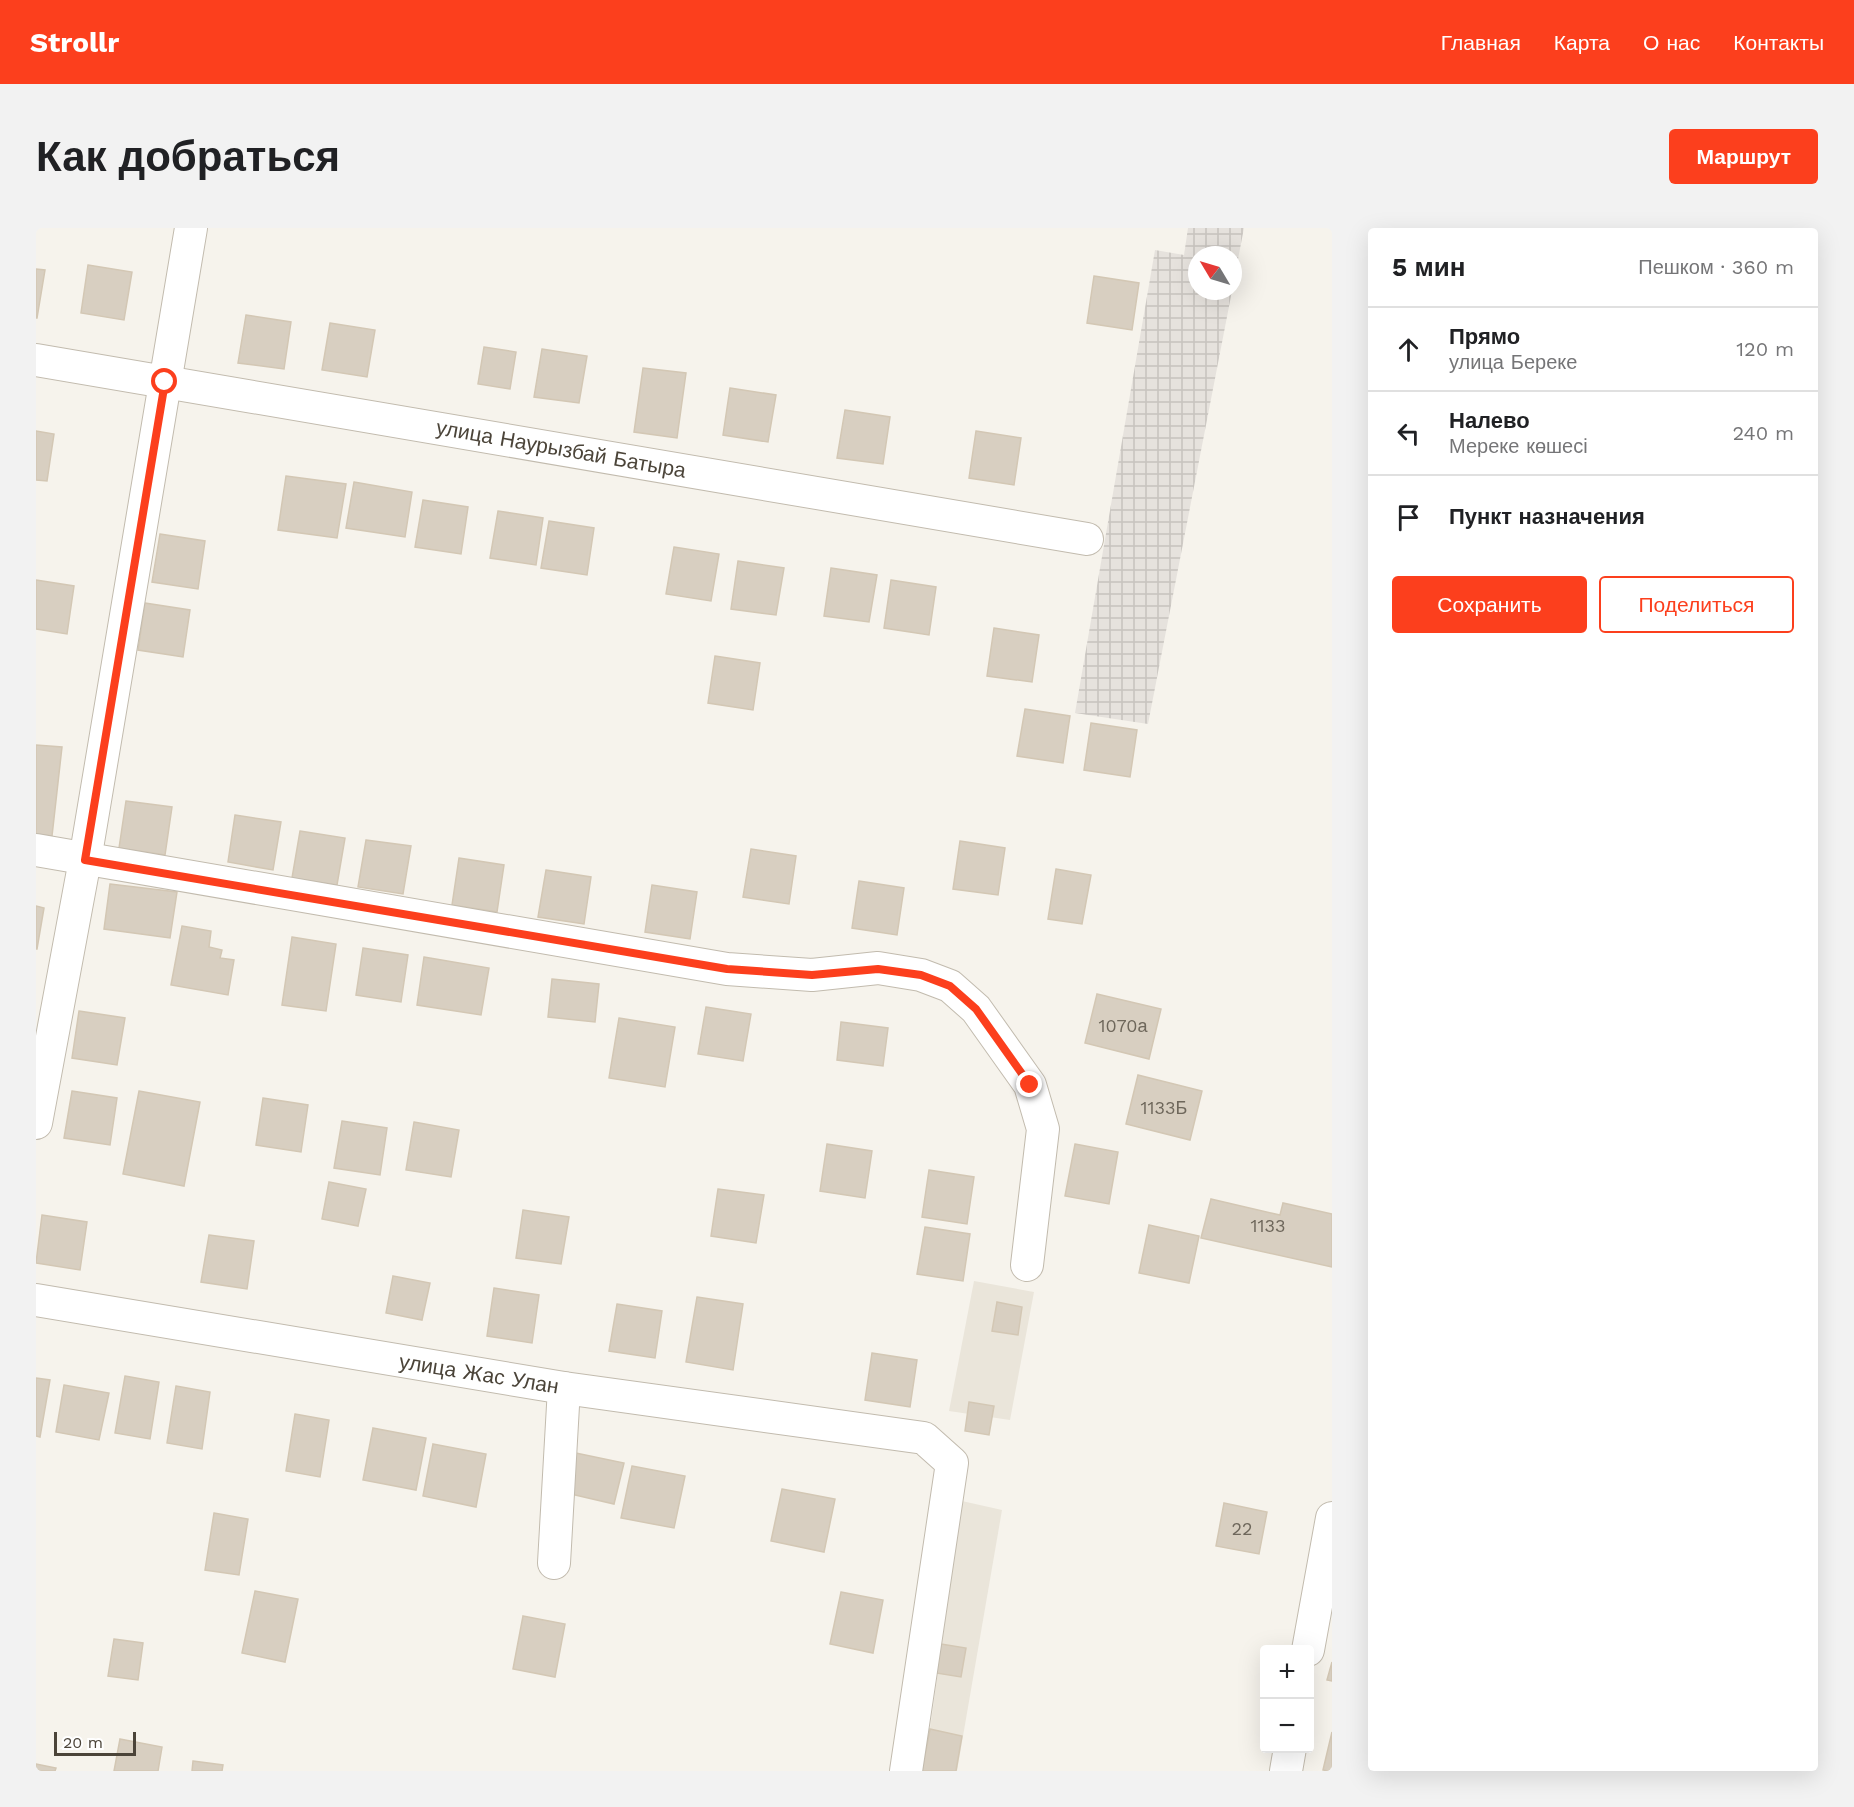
<!DOCTYPE html>
<html lang="ru">
<head>
<meta charset="utf-8">
<style>
	body { margin:0; font-family:"Work Sans",sans-serif; background:#f2f2f2; color:#202124 }
	.controls { position:absolute; right:18px; bottom:18px; display:grid; overflow:hidden; border-radius:6px; box-shadow:0 6px 24px #0002 }
	.controls button { width:54px; height:54px; display:grid; place-items:center; padding:0; border:0; border-bottom:2px solid #e0e0e0; background:#fff; color:#202124; font:30px sans-serif }
	.compass { position:absolute; left:1152px; top:18px; width:54px; height:54px; border-radius:50%; background:#fff; box-shadow:0 6px 24px #0002; rotate:308deg }
	.scale { position:absolute; left:18px; bottom:15px; width:82px; box-sizing:border-box; padding-left:6px; border:3px solid #4b4439; border-top:0; font-size:16px; line-height:21px; white-space:nowrap; color:#4b4439; -webkit-text-stroke:4px #fff; paint-order:stroke }
	.stop { position:absolute; width:18px; height:18px; margin:-14px; border:4px solid #fc3f1d; border-radius:50%; background:#fff }
	.stop.end { background:#fc3f1d; border-color:#fff; box-shadow:0 2px 6px #0008 }
	.list { margin:0; padding:0; list-style:none }
	h2 { display:flex; justify-content:space-between; align-items:center; height:78px; margin:0; padding:0 24px; font-size:26px }
	h2 small { font-size:20px; font-weight:400; color:#757577 }
	.list li { display:grid; grid-template-columns:39px 1fr auto; gap:18px; align-items:center; box-sizing:border-box; height:84px; padding:0 24px; border-top:2px solid #e0e0e0 }
	.list b { display:block; font-size:22px; white-space:nowrap }
	.list p { margin:0; font-size:20px; white-space:nowrap; color:#757577 }
	.list em { font-size:20px; font-style:normal; color:#757577 }
	.actions { display:flex; gap:12px; padding:18px 24px }
	.actions a { flex:1; padding:14px 0; border:2px solid #fc3f1d; border-radius:6px; text-align:center; font-size:21px; color:#fc3f1d }
	.actions .main { background:#fc3f1d; color:#fff }
	.icon { flex:none; width:33px; height:33px; fill:none; stroke:currentColor; stroke-width:2; stroke-linecap:round; stroke-linejoin:round }
	.map { position:relative; flex:none; width:1296px; height:1543px; overflow:hidden; border-radius:6px }
	header { display:flex; align-items:center; gap:36px; box-sizing:border-box; height:84px; padding:0 30px; background:#fc3f1d; color:#fff }
	header strong { font-size:28px }
	nav { display:flex; gap:33px; margin-inline-start:auto; font-size:21px }
	.intro { display:flex; align-items:center; justify-content:space-between; box-sizing:border-box; height:144px; padding:0 36px }
	h1 { margin:0; font-size:42px }
	.button { padding:15px 27px; border-radius:6px; background:#fc3f1d; color:#fff; font-size:21px; font-weight:700 }
	main { display:flex; gap:36px; padding:0 36px }
	aside { flex:1; background:#fff; border-radius:6px; box-shadow:0 6px 24px #0002 }
	.map>svg:first-child { display:block }
	.residential { fill:#eae5da }
	.industrial { fill:url(#industrial-grid) }
	.building { fill:#d8cfc1; stroke:#d3c7b4; stroke-width:1.5 }
	.lines { fill:none; stroke-linecap:round; stroke-linejoin:round }
	.minor-casing { stroke:#c2bbae; stroke-width:34 }
	.minor { stroke:#fff; stroke-width:32 }
	.route { stroke:#fc3f1d; stroke-width:8 }
	.labels { text-anchor:middle; stroke-width:4.5; stroke-linejoin:round; paint-order:stroke }
	.number-label { font-size:18px; fill:#6e675b }
	.street-label { font-size:21px; fill:#4b4439; stroke:#fff }
</style>
</head>
<body>
<header>
<strong>Strollr</strong>
<nav><a>Главная</a><a>Карта</a><a>О нас</a><a>Контакты</a></nav>
</header>
<div class="intro"><h1>Как добраться</h1><a class="button">Маршрут</a></div>
<main>
<div class="map">
<svg width="1296" height="1543" viewBox="0 0 1296 1543">
	<defs>
		<pattern id="industrial-grid" width="8" height="8" patternUnits="userSpaceOnUse" patternTransform="scale(1.5)"><rect width="8" height="8" fill="#e6e2dd"/><path d="M0 4h8M4 0v8" fill="none" stroke="#c7c3be"/></pattern>
	</defs>
	<rect width="100%" height="100%" fill="#f6f3ec"/>
	<!-- residential -->
	<g class="residential">
		<path d="M938 1053 998 1064 974 1192 913 1183Z"/>
		<path d="M926 1273 966 1282 921 1543H888Z"/>
	</g>
	<!-- industrial -->
	<path class="industrial" d="M1152 0H1208L1197 57V27H1161V63H1196L1112 496 1039 485 1119 22 1148 27Z"/>
	<!-- building -->
	<g class="building">
		<path d="M52 37 96 44 88 92 45 85Z"/>
		<path d="M0 41 9 42 1 90H0Z"/>
		<path d="M1058 48 1103 55 1096 102 1051 95Z"/>
		<path d="M210 87 255 94 248 141 202 135Z"/>
		<path d="M294 95 339 102 331 149 286 142Z"/>
		<path d="M448 119 480 124 474 161 442 156Z"/>
		<path d="M506 121 551 128 543 175 498 169Z"/>
		<path d="M607 140 650 145 641 210 598 204Z"/>
		<path d="M694 160 740 167 732 214 687 207Z"/>
		<path d="M809 182 854 189 847 236 801 230Z"/>
		<path d="M0 203 18 206 11 253 0 252Z"/>
		<path d="M940 203 985 210 978 257 933 250Z"/>
		<path d="M250 248 310 256 301 310 242 302Z"/>
		<path d="M318 254 376 264 369 309 310 300Z"/>
		<path d="M387 272 432 279 425 326 379 319Z"/>
		<path d="M462 283 507 290 500 337 454 330Z"/>
		<path d="M513 293 558 300 551 347 505 340Z"/>
		<path d="M124 306 169 313 162 361 116 354Z"/>
		<path d="M638 319 683 326 675 373 630 366Z"/>
		<path d="M702 333 748 340 740 387 695 381Z"/>
		<path d="M795 340 841 347 833 394 788 388Z"/>
		<path d="M0 352 38 358 31 406 0 401Z"/>
		<path d="M855 352 900 359 893 407 848 400Z"/>
		<path d="M109 375 154 382 147 429 102 422Z"/>
		<path d="M958 400 1003 407 996 454 951 448Z"/>
		<path d="M679 428 724 435 717 482 672 475Z"/>
		<path d="M989 481 1034 488 1027 535 981 528Z"/>
		<path d="M1055 495 1101 502 1094 549 1048 542Z"/>
		<path d="M0 517 26 519 16 608 0 606Z"/>
		<path d="M90 573 136 579 129 627 83 620Z"/>
		<path d="M199 587 245 594 237 642 192 634Z"/>
		<path d="M264 603 309 610 301 657 256 650Z"/>
		<path d="M330 612 375 618 367 666 322 659Z"/>
		<path d="M924 613 969 620 962 667 917 661Z"/>
		<path d="M715 621 760 628 753 676 707 669Z"/>
		<path d="M423 630 468 637 461 684 416 677Z"/>
		<path d="M1020 641 1055 647 1046 696 1012 691Z"/>
		<path d="M510 642 555 649 548 696 502 689Z"/>
		<path d="M823 653 868 660 861 707 816 700Z"/>
		<path d="M74 656 141 664 134 710 68 701Z"/>
		<path d="M616 657 661 664 654 711 609 704Z"/>
		<path d="M0 678 8 680 1 721H0Z"/>
		<path d="M146 698 175 703 173 719 186 722 184 730 198 732 192 767 135 757Z"/>
		<path d="M256 709 300 716 290 783 246 777Z"/>
		<path d="M327 720 372 727 365 774 320 767Z"/>
		<path d="M388 729 453 740 445 787 381 777Z"/>
		<path d="M516 751 563 756 559 794 512 789Z"/>
		<path d="M1061 766 1125 781 1113 831 1049 815Z"/>
		<path d="M670 779 715 786 707 833 662 826Z"/>
		<path d="M43 783 89 790 81 837 36 830Z"/>
		<path d="M583 790 639 799 629 859 573 850Z"/>
		<path d="M805 794 852 800 847 838 801 832Z"/>
		<path d="M1102 847 1166 863 1154 912 1090 896Z"/>
		<path d="M36 863 81 870 74 917 28 910Z"/>
		<path d="M103 863 164 874 148 958 87 946Z"/>
		<path d="M227 870 272 877 265 924 220 917Z"/>
		<path d="M306 893 351 900 344 947 298 940Z"/>
		<path d="M378 894 423 902 415 949 370 942Z"/>
		<path d="M791 916 836 923 829 970 784 963Z"/>
		<path d="M1039 916 1082 924 1073 976 1029 968Z"/>
		<path d="M893 942 938 949 931 996 886 989Z"/>
		<path d="M293 954 330 961 322 998 286 991Z"/>
		<path d="M682 961 728 967 720 1015 675 1008Z"/>
		<path d="M1175 971 1244 987 1247 975 1296 986V1039L1165 1010Z"/>
		<path d="M487 982 533 989 525 1036 480 1030Z"/>
		<path d="M6 987 51 994 44 1042 0 1035Z"/>
		<path d="M1113 997 1163 1008 1153 1055 1103 1045Z"/>
		<path d="M889 999 934 1006 927 1053 881 1046Z"/>
		<path d="M173 1007 218 1013 211 1061 165 1054Z"/>
		<path d="M357 1048 394 1055 386 1092 350 1085Z"/>
		<path d="M458 1060 503 1067 496 1115 451 1108Z"/>
		<path d="M661 1069 707 1076 697 1142 650 1134Z"/>
		<path d="M961 1074 986 1079 982 1107 956 1103Z"/>
		<path d="M581 1076 626 1083 619 1130 573 1123Z"/>
		<path d="M836 1125 881 1132 874 1179 829 1172Z"/>
		<path d="M89 1148 123 1154 114 1211 79 1205Z"/>
		<path d="M0 1150 14 1152 4 1209 0 1208Z"/>
		<path d="M28 1157 73 1165 63 1212 20 1204Z"/>
		<path d="M140 1158 174 1164 166 1221 131 1215Z"/>
		<path d="M933 1174 958 1178 953 1207 929 1203Z"/>
		<path d="M259 1186 293 1192 284 1249 250 1243Z"/>
		<path d="M337 1200 390 1210 380 1262 327 1252Z"/>
		<path d="M397 1216 450 1226 440 1279 387 1268Z"/>
		<path d="M535 1224 588 1235 578 1276 526 1264Z"/>
		<path d="M596 1238 649 1248 638 1300 585 1290Z"/>
		<path d="M746 1261 799 1271 788 1324 735 1313Z"/>
		<path d="M1188 1275 1231 1284 1223 1326 1180 1318Z"/>
		<path d="M178 1285 212 1291 203 1347 169 1342Z"/>
		<path d="M219 1363 262 1371 249 1434 206 1425Z"/>
		<path d="M805 1364 847 1372 837 1425 794 1416Z"/>
		<path d="M487 1388 529 1396 519 1449 477 1441Z"/>
		<path d="M78 1411 107 1415 102 1452 72 1448Z"/>
		<path d="M905 1416 930 1420 925 1449 900 1445Z"/>
		<path d="M1296 1434V1453L1291 1452Z"/>
		<path d="M894 1501 926 1508 920 1543H886Z"/>
		<path d="M1296 1504V1543H1292L1287 1542Z"/>
		<path d="M84 1511 126 1519 122 1543H78Z"/>
		<path d="M157 1533 187 1537 186 1543H156Z"/>
		<path d="M0 1536 20 1540 19 1543H0Z"/>
	</g>
	<g class="lines">
		<defs>
			<g id="minor">
				<path d="M0 132 1051 311"/>
				<path d="M0 622 691 741 776 747 842 740 885 747 914 758 940 781 994 857 1007 901 991 1037"/>
				<path d="M0 895 49 632 155 0"/>
				<path d="M0 1072 528 1160 888 1210 916 1235 870 1543"/>
				<path d="M518 1335 528 1160"/>
				<path d="M1272 1422 1296 1290"/>
				<path d="M1250 1543 1254 1520"/>
			</g>
		</defs>
		<!-- minor casing -->
		<use href="#minor" class="minor-casing"/>
		<!-- minor -->
		<use href="#minor" class="minor"/>
	</g>
	<g class="lines">
		<!-- route -->
		<path class="route" d="M129 154 49 632 691 741 776 747 842 741 885 747 914 758 940 781 994 857"/>
	</g>
	<g class="labels">
		<!-- number labels -->
		<g class="number-label">
			<text x="1087" y="804">1070а</text>
			<text x="1128" y="886">1133Б</text>
			<text x="1232" y="1004">1133</text>
			<text x="1206" y="1307">22</text>
		</g>
		<!-- street labels -->
		<g class="street-label">
			<text transform="translate(525 221) rotate(10)" y="7">улица Наурызбай Батыра</text>
			<text transform="translate(443 1146) rotate(9)" y="7">улица Жас Улан</text>
		</g>
	</g>
</svg>
<div class="controls">
<button>+</button>
<button>−</button>
</div>
<svg class="compass" viewBox="-18 -18 36 36"><path d="M0-13l5 13h-10z" fill="#e53935"/><path d="M0 13l5-13h-10z" fill="#757577"/></svg>
<div class="scale">20 m</div>
<div class="stop" style="left:129px;top:154px"></div>
<div class="stop end" style="left:994px;top:857px"></div>
</div>
<aside>
<h2>5 мин<small>Пешком · 360 m</small></h2>
<ul class="list">
<li><svg class="icon" aria-label="ahead" viewBox="0 0 24 24"><path d="M12 20V5M6 11l6-6 6 6"/></svg><div><b>Прямо</b><p>улица Береке</p></div><em>120 m</em></li>
<li><svg class="icon" aria-label="left" viewBox="0 0 24 24"><path d="M17 20v-9H6M10 6l-5 5 5 5"/></svg><div><b>Налево</b><p>Мереке көшесі</p></div><em>240 m</em></li>
<li><svg class="icon" aria-label="arrive" viewBox="0 0 24 24"><path d="M6 21V4h12l-3 4 3 4H6"/></svg><div><b>Пункт назначения</b></div></li>
</ul>
<div class="actions"><a class="main">Сохранить</a><a>Поделиться</a></div>
</aside>
</main>
</body>
</html>
